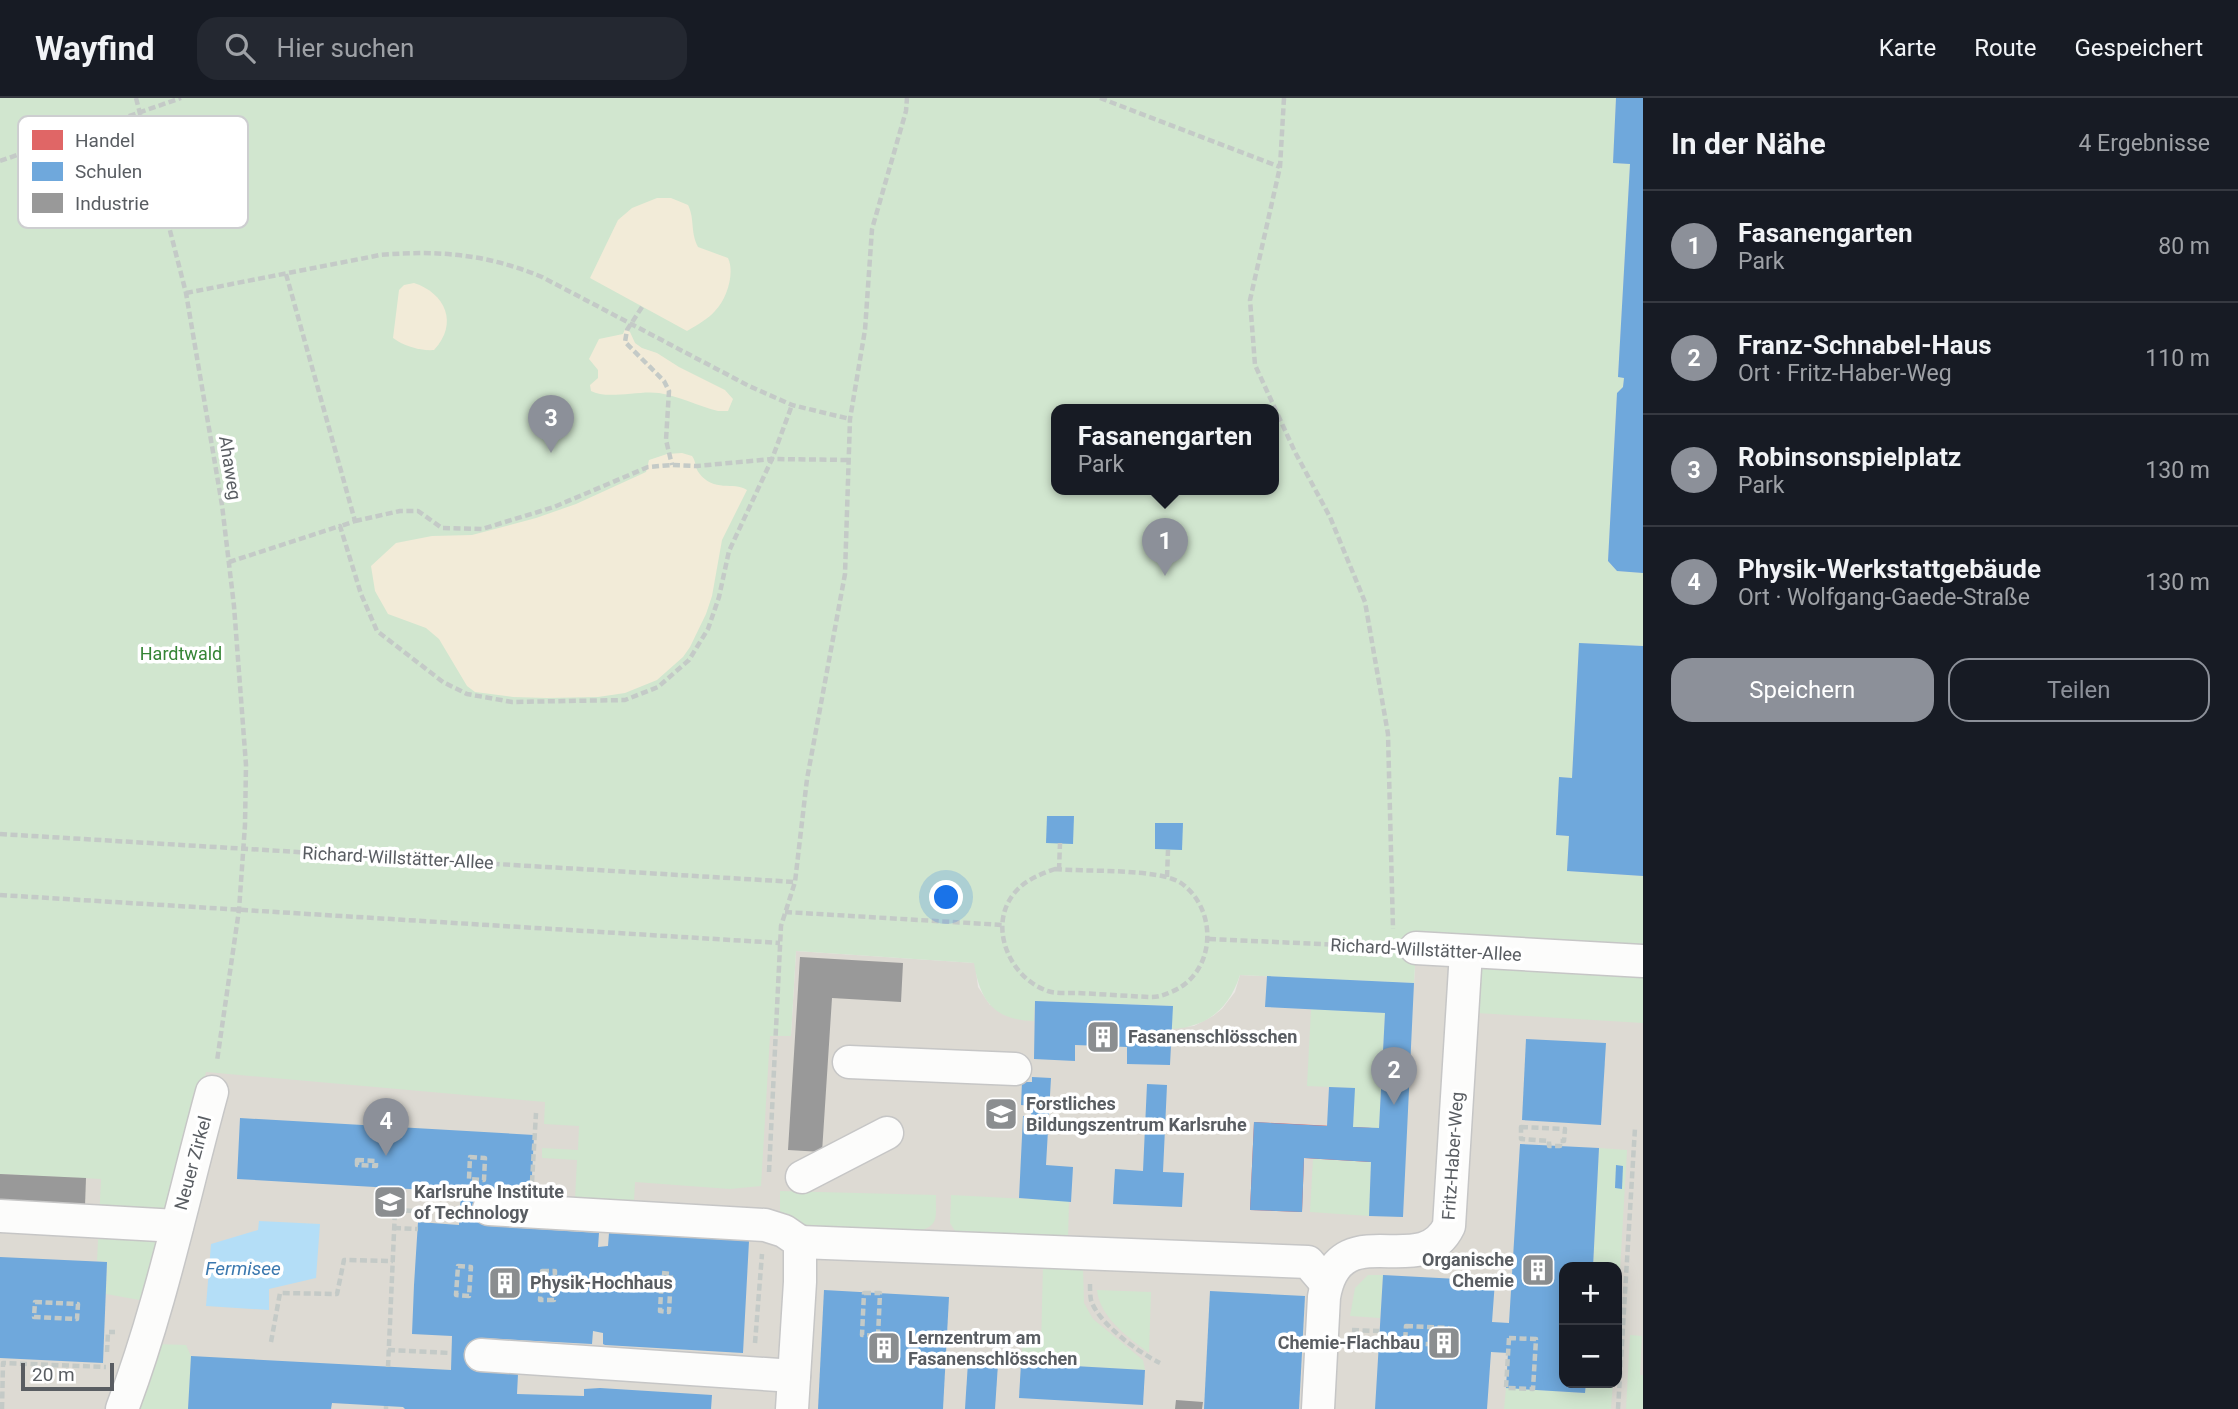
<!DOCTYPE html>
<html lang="de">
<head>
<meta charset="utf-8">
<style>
	body { margin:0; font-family:Roboto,sans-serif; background:#242831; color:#f1f3f6 }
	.controls { position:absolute; right:21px; bottom:21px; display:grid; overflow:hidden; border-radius:14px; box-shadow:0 4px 18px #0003 }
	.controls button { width:63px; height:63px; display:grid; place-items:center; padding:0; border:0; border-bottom:2px solid #363941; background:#171b24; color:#f1f3f6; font:35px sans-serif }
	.scale { position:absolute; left:21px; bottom:18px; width:93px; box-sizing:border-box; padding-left:7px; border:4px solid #595d62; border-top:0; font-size:19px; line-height:24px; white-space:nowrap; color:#595d62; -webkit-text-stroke:5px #fff; paint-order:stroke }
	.you { position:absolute; left:947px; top:800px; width:24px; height:24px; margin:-18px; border:5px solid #fff; border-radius:50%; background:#1a73e8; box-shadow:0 0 0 10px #1a73e833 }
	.badge { display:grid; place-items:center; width:46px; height:46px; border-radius:50%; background:#8c9099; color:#fff; font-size:23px; font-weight:700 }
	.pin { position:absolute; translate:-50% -58px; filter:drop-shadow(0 2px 4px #0008) }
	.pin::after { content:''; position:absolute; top:37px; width:24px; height:21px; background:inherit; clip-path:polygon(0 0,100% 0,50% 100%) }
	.popup { position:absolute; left:1051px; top:306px; width:228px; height:91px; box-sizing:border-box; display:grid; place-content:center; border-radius:14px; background:#171b24; filter:drop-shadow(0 2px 5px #0005); font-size:23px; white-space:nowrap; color:#9ea1a6 }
	.popup b { font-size:26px; color:#f1f3f6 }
	.popup::after { content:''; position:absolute; left:50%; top:100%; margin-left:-14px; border:14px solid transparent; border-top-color:#171b24 }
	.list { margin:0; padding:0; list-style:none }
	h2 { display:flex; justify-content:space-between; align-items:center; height:91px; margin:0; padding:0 28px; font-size:30px }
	h2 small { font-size:23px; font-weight:400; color:#9ea1a6 }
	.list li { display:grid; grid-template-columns:46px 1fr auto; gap:21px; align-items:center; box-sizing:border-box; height:112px; padding:0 28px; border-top:2px solid #363941 }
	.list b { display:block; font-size:26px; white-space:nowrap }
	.list p { margin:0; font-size:23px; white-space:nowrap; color:#9ea1a6 }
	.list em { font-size:23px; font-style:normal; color:#9ea1a6 }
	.actions { display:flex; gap:14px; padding:21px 28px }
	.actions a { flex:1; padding:16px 0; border:2px solid #8c9099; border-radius:21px; text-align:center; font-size:24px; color:#8c9099 }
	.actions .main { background:#8c9099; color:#fff }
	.icon { flex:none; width:38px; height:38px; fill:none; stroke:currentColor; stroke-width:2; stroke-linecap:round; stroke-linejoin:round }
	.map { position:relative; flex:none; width:1643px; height:1311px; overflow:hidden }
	header { display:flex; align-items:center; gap:42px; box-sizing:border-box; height:98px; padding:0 35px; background:#171b24; border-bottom:2px solid #363941 }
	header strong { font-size:33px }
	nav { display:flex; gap:38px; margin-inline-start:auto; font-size:24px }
	.search { width:490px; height:63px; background:#242831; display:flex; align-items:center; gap:18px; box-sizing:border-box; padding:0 24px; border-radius:21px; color:#9ea1a6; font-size:26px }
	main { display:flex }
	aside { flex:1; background:#171b24 }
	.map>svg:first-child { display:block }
	.education { fill:#dddad3; fill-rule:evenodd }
	.green { fill:#d1e6cf; fill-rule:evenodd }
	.sand { fill:#f2ebd8 }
	.water { fill:#b4def7 }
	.shops { fill:#e06666 }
	.schools { fill:#6fa8dc }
	.industry { fill:#999 }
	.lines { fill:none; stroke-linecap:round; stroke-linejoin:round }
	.minor-casing { stroke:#c6c6c6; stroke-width:35 }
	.path { stroke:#c4cac7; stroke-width:4.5; stroke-dasharray:7 3.5; stroke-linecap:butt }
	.minor { stroke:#fcfcfb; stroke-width:32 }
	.labels { text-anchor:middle; stroke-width:7; stroke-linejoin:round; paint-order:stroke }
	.street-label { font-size:18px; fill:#595d62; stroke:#fff }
	.park-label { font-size:18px; fill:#358535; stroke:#fff }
	.poi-label { font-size:18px; font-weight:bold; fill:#595d62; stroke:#fff; text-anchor:start }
	.water-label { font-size:19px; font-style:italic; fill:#3c79af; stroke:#fff }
	.key { fill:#fff; stroke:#cdced0; stroke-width:2 }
	.key-label { font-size:19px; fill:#595d62 }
</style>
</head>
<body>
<header>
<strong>Wayfind</strong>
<div class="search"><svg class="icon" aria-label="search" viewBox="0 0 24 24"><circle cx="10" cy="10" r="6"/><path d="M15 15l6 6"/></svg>Hier suchen</div>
<nav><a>Karte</a><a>Route</a><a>Gespeichert</a></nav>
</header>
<main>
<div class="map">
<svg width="1643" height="1311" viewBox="0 0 1643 1311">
	<rect width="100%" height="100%" fill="#e9e8e4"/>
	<!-- education -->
	<path class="education" d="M1530 0H1643V1311H0V905L791 937 796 853 975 865 978 889 990 907 1035 903 1173 908 1172 930 1194 928 1213 918 1222 911 1235 894 1240 877 1414 885 1417 833 1461 835ZM1564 1169H1617V1285H1564Z"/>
	<!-- green -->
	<g class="green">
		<path d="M0 0H1616L1613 65 1630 66 1618 279 1624 280 1623 289 1617 295 1608 463 1617 473 1643 475V548L1579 545 1572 680 1559 679 1556 737 1569 738 1567 773 1643 778V848L1417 833 1414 885 1240 877C1229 911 1207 929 1172 931V908L1035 903 1034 923C994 922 980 903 974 865L796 853 791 938H770L761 1088 730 1091 635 1084 634 1103 575 1100 577 1062 542 1060V1050L578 1052 579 1028 544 1026 545 1004 206 974 145 1203 106 1196 107 1164 97 1163 101 1081 0 1076ZM1056 312H1274V392H1056Z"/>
		<path d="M1480 865 1643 874V925L1477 915Z"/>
		<path d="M1311 911 1385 915 1379 1030 1353 1029 1354 990 1307 988Z"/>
		<path d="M1599 1050 1627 1052 1617 1225V1169H1593Z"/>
		<path d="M1313 1061 1371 1064 1369 1118 1310 1114Z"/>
		<path d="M780 1093 936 1097C935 1117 941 1128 918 1133L807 1129 793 1125 780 1114Z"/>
		<path d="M951 1097 1069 1103 1068 1140 955 1133 950 1125Z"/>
		<path d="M1043 1167 1083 1169 1084 1205 1093 1221 1143 1262 1145 1272 1022 1265V1249L1041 1248Z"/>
		<path d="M1368 1177H1383L1380 1220 1350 1218 1355 1190Z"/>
		<path d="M1097 1192 1151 1194 1149 1255C1128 1239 1100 1220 1097 1192Z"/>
		<path d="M1630 1237 1642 1238 1640 1277H1643V1311H1626Z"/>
		<path d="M156 1246 186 1247 191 1258 188 1311H134Z"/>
		<path d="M1586 1285H1613L1611 1311H1504L1506 1290 1585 1295Z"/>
	</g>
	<!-- sand -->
	<g class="sand">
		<path d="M657 100H671L688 107C695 121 690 133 698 149L728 160C735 175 727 201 715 213 708 221 697 227 687 233L590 180 618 122 632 110Z"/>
		<path d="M414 185C445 195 459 225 434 252 421 253 403 248 393 240L399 192 404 187Z"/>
		<path d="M625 231 630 234 635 245 642 250 657 255 679 269 725 292 733 301 728 313H718C698 308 679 298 659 295 639 292 607 302 591 293L590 287 598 280V272L589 261 599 241 623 236Z"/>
		<path d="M682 355 692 358C696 363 695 370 699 375 714 395 733 383 747 392L722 442 712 498 706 516 690 549 683 559 657 582 625 595 598 599 547 600 513 599 475 594 467 588 439 541 426 530 388 516 375 493 371 468 396 445 432 438 472 437 536 420 576 406 646 374 649 362 667 356Z"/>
	</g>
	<!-- water -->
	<path class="water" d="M259 1123 320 1126 316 1180 269 1191V1212L206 1208 211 1146 258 1132Z"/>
	<!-- shops -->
	<path class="shops" d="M1254 1024 1372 1030 1371 1064 1304 1060 1302 1114 1250 1112Z"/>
	<!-- schools -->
	<g class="schools">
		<path d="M1616 0H1643V475L1617 473 1608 463 1617 295 1623 289 1624 280 1618 279 1630 66 1613 65Z"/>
		<path d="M1579 545 1643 548V778L1567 773 1569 738 1556 737 1559 679 1572 680Z"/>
		<path d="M1047 718H1074L1073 746 1046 745Z"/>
		<path d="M1155 725H1183L1182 752 1155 751Z"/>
		<path d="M1267 878 1414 885 1403 1119 1369 1118 1371 1064 1304 1060 1302 1114 1250 1112 1254 1024 1327 1028 1329 989 1355 990 1353 1029 1379 1030 1385 915 1265 909Z"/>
		<path d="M1035 903 1173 908 1170 967 1127 966V949L1075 947V963L1034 961Z"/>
		<path d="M1526 941 1606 945 1601 1027 1522 1022Z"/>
		<path d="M1032 979 1051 980 1046 1067 1073 1069 1071 1104 1019 1100 1023 1018H1031V1008L1021 1007 1022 984H1032Z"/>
		<path d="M1147 986 1167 987 1163 1074 1184 1075 1182 1109 1113 1106 1115 1071 1143 1073Z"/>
		<path d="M240 1020 534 1037 531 1098 490 1096 489 1128 599 1135 598 1149 608 1148 609 1135 749 1143 743 1255 605 1247 603 1246V1235L593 1233 592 1246 482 1240 480 1274 518 1276 517 1296 584 1298V1291L600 1290 712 1297 711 1311H405L403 1309 332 1305 331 1311H188L191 1258 451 1272 452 1238 412 1236 414 1187 418 1124 459 1127 461 1094 237 1081Z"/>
		<path d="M1520 1046 1599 1050 1593 1169H1564V1285H1586L1585 1295 1506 1290 1508 1255 1491 1254 1487 1311H1375L1383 1177 1495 1183 1492 1224 1509 1225Z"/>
		<path d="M1616 1067 1623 1068 1622 1091 1615 1090Z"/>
		<path d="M0 1159 107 1164 103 1265 0 1260Z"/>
		<path d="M824 1192 949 1199 943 1311H818Z"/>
		<path d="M1210 1193 1305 1198 1299 1311H1204Z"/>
		<path d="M968 1264 998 1266 995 1311H965Z"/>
		<path d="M1021 1265 1145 1272 1143 1307 1019 1300Z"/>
	</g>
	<!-- industry -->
	<g class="industry">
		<path d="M800 859 903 865 901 904 832 900 822 1054 788 1052Z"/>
		<path d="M0 1076 86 1080 85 1108 0 1104Z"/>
		<path d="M1176 1302 1203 1304 1202 1311H1175Z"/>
	</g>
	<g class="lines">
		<defs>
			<g id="minor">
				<path d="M1416 850 1643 863"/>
				<path d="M849 964 1015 971"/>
				<path d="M802 1079 887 1035"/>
				<path d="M489 1111 765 1127 784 1133 800 1144V1184L792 1311"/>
				<path d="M0 1118 177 1128"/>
				<path d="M800 1144 1308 1164 1326 1185"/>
				<path d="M481 1257 794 1278"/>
				<path d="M122 1311C161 1208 183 1100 212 994"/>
				<path d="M1318 1311 1324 1199C1339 1113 1421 1186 1449 1128L1466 854"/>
			</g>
		</defs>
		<!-- minor casing -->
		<use href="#minor" class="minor-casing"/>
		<!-- path -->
		<g class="path">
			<path d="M136 0 186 195 222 407 234 508 246 667 245 727 239 812 217 963"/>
			<path d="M1100 0 1280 69"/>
			<path d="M1284 0 1280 69 1250 202 1255 267 1295 354 1330 419 1365 504 1388 636 1393 831"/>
			<path d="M0 63 181 0"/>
			<path d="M286 176 355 423 341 428"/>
			<path d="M186 195 380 157C438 152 487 156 542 179L749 288 792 307 850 321"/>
			<path d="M642 209 627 232 625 244 664 283 669 293 666 342 672 367"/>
			<path d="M355 423 400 413H418L442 430 482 431 554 409 648 369 672 367 697 368 772 361 792 307"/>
			<path d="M229 464 340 428 361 496 377 533 443 584 467 596 512 604 625 602 658 589 689 562 708 531 719 499 729 453 772 361 849 362"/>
			<path d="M0 736 795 784"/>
			<path d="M1055 771C1085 774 1159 770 1181 785 1219 812 1216 876 1171 894 1164 897 1159 899 1151 899 1126 898 1101 896 1076 895 1066 895 1054 896 1045 892 1007 877 986 823 1018 791 1028 781 1041 776 1055 771Z"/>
			<path d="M1059 772 1060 745"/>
			<path d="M1167 779 1168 752"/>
			<path d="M0 797 780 845"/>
			<path d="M785 814 1003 827"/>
			<path d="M1209 841 1386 849"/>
			<path d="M1521 1029 1565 1031 1564 1043H1560V1048H1549V1043L1521 1041Z"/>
			<path d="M470 1059 485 1060 484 1082 469 1081Z"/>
			<path d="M357 1062 376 1063V1068L357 1067Z"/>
			<path d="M769 1074 781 828 795 784 807 681 845 476 850 321 865 232 872 131 906 13 907 0"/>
			<path d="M532 1084 536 1015"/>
			<path d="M394 1130 418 1131"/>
			<path d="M458 1168 471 1169 469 1198 456 1197Z"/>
			<path d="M542 1173H555L554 1202H540Z"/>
			<path d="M662 1175 671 1176 669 1214 660 1213Z"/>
			<path d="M1090 1186C1090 1191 1090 1197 1091 1202 1098 1225 1139 1255 1160 1265"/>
			<path d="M864 1195H880L878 1238 862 1237Z"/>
			<path d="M35 1204 78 1206 77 1221 34 1219Z"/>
			<path d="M1406 1228 1448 1230 1447 1247 1405 1245Z"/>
			<path d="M1352 1232 1379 1233"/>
			<path d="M1509 1240 1536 1241 1533 1291 1506 1290Z"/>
			<path d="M271 1244 280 1195 337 1196 344 1162 393 1163"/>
			<path d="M755 1245 762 1156"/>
			<path d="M388 1252 450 1255"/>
			<path d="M107 1254 108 1234H115"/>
			<path d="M388 1269 395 1112 415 1113 460 1110"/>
			<path d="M2 1311 3 1265 106 1269"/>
			<path d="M386 1311V1308"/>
			<path d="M1618 1311 1635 1030"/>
		</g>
		<!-- minor -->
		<use href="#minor" class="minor"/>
	</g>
	<!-- icons -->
	<defs>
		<symbol id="building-square" viewBox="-11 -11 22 22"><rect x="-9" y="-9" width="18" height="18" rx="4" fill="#8b8e90" stroke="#fff"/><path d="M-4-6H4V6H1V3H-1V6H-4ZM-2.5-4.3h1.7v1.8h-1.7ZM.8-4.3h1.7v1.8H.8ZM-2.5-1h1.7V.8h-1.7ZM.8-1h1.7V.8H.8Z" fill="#fff"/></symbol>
		<symbol id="university-square" viewBox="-11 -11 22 22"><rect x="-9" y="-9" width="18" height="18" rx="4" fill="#8b8e90" stroke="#fff"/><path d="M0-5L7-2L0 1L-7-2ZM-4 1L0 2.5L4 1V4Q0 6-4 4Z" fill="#fff"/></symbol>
	</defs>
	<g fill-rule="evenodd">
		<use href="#building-square" x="1084" y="920" width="38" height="38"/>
		<use href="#university-square" x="982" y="997" width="38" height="38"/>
		<use href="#university-square" x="371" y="1085" width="38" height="38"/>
		<use href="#building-square" x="1519" y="1153" width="38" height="38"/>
		<use href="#building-square" x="486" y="1166" width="38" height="38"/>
		<use href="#building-square" x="1425" y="1226" width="38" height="38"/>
		<use href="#building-square" x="865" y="1231" width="38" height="38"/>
	</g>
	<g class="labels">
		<!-- street labels -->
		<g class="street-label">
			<text transform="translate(230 370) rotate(81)" y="6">Ahaweg</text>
			<text transform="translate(398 760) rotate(3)" y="6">Richard-Willstätter-Allee</text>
			<text transform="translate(1426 852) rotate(3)" y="6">Richard-Willstätter-Allee</text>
			<text transform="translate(1453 1058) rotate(-86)" y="6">Fritz-Haber-Weg</text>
			<text transform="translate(193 1065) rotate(-75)" y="6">Neuer Zirkel</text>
		</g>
		<!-- park labels -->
		<g class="park-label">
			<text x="181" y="562">Hardtwald</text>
		</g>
		<!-- poi labels -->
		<g class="poi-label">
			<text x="1128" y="945">Fasanenschlösschen</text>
			<text x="1026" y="1012">Forstliches<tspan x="1026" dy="21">Bildungszentrum Karlsruhe</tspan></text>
			<text x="414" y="1100">Karlsruhe Institute<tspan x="414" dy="21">of Technology</tspan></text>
			<text x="1514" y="1168" text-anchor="end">Organische<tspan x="1514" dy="21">Chemie</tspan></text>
			<text x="530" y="1191">Physik-Hochhaus</text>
			<text x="908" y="1246">Lernzentrum am<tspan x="908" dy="21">Fasanenschlösschen</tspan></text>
			<text x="1420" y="1251" text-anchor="end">Chemie-Flachbau</text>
		</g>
		<!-- water labels -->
		<g class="water-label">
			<text x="243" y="1177">Fermisee</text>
		</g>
	</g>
	<!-- legend -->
	<rect x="18" y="18" width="230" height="112" rx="10" class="key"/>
	<rect x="32" y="32" width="31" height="20" fill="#e06666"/>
	<rect x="32" y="64" width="31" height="19" fill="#6fa8dc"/>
	<rect x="32" y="95" width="31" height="20" fill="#999"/>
	<g class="key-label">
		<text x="75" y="49">Handel</text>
		<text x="75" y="80">Schulen</text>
		<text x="75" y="112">Industrie</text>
	</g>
</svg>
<div class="controls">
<button>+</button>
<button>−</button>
</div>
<div class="scale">20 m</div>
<div class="you"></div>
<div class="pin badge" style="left:1165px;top:478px">1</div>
<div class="popup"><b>Fasanengarten</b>Park</div>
<div class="pin badge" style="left:1394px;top:1007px">2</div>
<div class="pin badge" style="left:551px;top:355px">3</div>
<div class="pin badge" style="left:386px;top:1058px">4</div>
</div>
<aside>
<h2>In der Nähe<small>4 Ergebnisse</small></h2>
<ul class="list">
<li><span class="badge">1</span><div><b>Fasanengarten</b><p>Park</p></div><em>80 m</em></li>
<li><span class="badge">2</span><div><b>Franz-Schnabel-Haus</b><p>Ort · Fritz-Haber-Weg</p></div><em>110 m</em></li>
<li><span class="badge">3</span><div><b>Robinsonspielplatz</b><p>Park</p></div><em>130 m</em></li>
<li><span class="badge">4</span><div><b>Physik-Werkstattgebäude</b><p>Ort · Wolfgang-Gaede-Straße</p></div><em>130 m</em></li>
</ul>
<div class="actions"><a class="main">Speichern</a><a>Teilen</a></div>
</aside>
</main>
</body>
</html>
